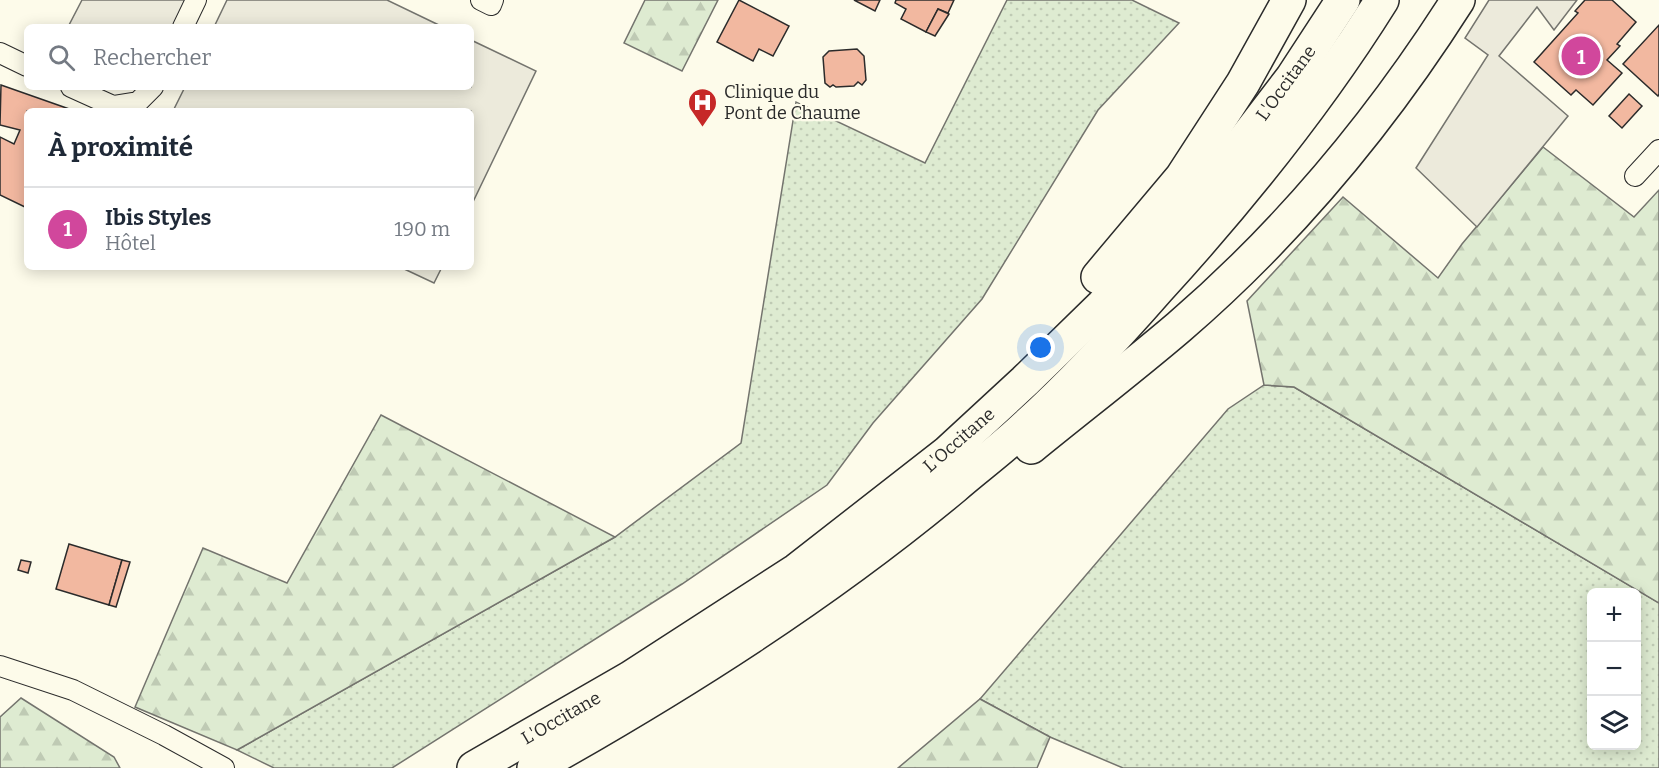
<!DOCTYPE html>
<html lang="fr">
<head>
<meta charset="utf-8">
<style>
	body { margin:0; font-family:Bitter,serif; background:#f6f6f7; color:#1f2937 }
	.controls { position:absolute; right:18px; bottom:18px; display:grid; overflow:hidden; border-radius:9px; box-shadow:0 3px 15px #0003 }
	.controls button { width:54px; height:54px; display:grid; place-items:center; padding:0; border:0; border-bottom:2px solid #e0e1e3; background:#fff; color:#1f2937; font:30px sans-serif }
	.you { position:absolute; left:1041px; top:348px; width:21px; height:21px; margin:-15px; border:4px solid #fff; border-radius:50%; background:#1a73e8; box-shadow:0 0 0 9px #1a73e833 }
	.badge { display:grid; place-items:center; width:39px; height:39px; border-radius:50%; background:#c62828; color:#fff; font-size:20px; font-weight:700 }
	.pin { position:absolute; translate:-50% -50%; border:3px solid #fff; box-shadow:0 2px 6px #0006 }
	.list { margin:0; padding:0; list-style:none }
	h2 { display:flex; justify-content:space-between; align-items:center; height:78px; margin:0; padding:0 24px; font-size:26px }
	h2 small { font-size:20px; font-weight:400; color:#747a83 }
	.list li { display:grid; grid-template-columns:39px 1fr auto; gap:18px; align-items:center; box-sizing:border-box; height:84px; padding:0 24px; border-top:2px solid #e0e1e3 }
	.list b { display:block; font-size:22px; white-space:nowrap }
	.list p { margin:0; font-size:20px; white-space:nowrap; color:#747a83 }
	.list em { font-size:20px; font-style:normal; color:#747a83 }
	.icon { flex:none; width:33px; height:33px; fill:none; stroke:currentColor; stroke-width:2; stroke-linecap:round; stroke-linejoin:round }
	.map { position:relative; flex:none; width:1659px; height:768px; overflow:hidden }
	.search { position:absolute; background:#fff; box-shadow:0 3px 15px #0003; left:24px; top:24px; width:450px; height:66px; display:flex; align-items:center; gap:15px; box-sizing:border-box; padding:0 21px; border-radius:9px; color:#747a83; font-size:22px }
	.panel { position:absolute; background:#fff; box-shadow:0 3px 15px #0003; left:24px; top:108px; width:450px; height:162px; border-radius:9px }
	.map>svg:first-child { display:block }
	.grass { fill:url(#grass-dots); stroke:#74746e; stroke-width:1.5; fill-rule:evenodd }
	.forest { fill:url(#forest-firs); stroke:#74746e; stroke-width:1.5 }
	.parking { fill:#eceadb; stroke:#74746e; stroke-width:1.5 }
	.building { fill:#f2b8a0; stroke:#2b2b2b; stroke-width:1.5 }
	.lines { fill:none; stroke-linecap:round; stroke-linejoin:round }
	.minor-casing { stroke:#2b2b2b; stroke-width:22 }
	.motorway-casing { stroke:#2b2b2b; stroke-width:36 }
	.minor { stroke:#fdfbea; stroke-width:20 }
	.motorway { stroke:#fdfbea; stroke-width:33 }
	.labels { text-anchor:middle; stroke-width:4.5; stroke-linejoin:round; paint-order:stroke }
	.street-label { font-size:18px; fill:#2b2b2b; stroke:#fdfbea }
	.poi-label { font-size:18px; fill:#2b2b2b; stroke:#fdfbea; text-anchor:start }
</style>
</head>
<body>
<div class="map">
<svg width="1659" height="768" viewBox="0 0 1659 768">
	<defs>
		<pattern id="grass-dots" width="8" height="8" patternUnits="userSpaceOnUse" patternTransform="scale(1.5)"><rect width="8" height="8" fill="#deebd1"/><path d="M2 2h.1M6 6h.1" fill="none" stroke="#bfcab4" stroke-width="1.8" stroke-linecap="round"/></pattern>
		<pattern id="forest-firs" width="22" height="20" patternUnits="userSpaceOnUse" patternTransform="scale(1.5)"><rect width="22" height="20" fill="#deebd1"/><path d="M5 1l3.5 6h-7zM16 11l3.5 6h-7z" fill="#bfcab4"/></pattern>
	</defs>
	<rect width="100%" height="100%" fill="#fdfbea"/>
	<!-- grass -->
	<g class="grass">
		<path d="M1007 0H1132L1179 23 1098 110 982 299 873 423 827 485 682 584 392 768H274L237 750 615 537 741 443 796 102 925 163Z"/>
		<path d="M1264 385 1294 387 1659 603V768H1123L1050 737 980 699 1228 409ZM1592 592H1636V746H1592Z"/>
	</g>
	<!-- forest -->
	<g class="forest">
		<path d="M645 0H718L682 71 624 43Z"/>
		<path d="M1543 147 1634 217 1659 190V603L1294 387 1264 385 1247 301 1343 197 1438 278 1462 244Z"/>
		<path d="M381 415 615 537 237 750 135 707 203 548 287 583Z"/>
		<path d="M21 698 114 757 120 768H0V717Z"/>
		<path d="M980 699 1050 737 1037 768H898Z"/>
	</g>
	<!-- parking -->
	<g class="parking">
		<path d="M82 0H196L183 27H68Z"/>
		<path d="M227 0H387L443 27H214Z"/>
		<path d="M1489 0H1577L1554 30 1537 7 1499 56 1568 116 1477 227 1416 168 1488 55 1465 38Z"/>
		<path d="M471 40 536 71 471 206V111H173L185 87H471Z"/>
		<path d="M400 267H442L434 283Z"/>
	</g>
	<!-- building -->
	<g class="building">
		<path d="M739 0 789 26 773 56 759 49 753 61 717 42Z"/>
		<path d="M854 0H880L875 11Z"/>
		<path d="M896 0H954L948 13 938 9 926 32 901 19 906 9 895 3Z"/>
		<path d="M1585 0H1612L1636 22 1617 44 1620 46 1607 60 1622 73 1593 105 1576 90 1571 95 1534 62 1578 13 1575 11Z"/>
		<path d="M938 9 949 14 935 36 926 32Z"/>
		<path d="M1659 25V94L1658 96 1623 64Z"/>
		<path d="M857 49 864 56 866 80 862 85 858 82 854 86 836 87 833 85 830 87 825 83 823 57 829 51Z"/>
		<path d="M1 85 75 111H27V208L0 195V137L14 144 20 130 0 125Z"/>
		<path d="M1629 94 1642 106 1622 128 1609 116Z"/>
		<path d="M69 544 122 560 109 605 56 589Z"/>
		<path d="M21 560 31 562 28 573 18 570Z"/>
		<path d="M122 560 130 562 116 607 109 605Z"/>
	</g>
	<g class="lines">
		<defs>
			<g id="minor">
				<path d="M481 0 491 5 493 0"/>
				<path d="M183 27 196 0"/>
				<path d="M0 53 27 66"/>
				<path d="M71 87 113 106 138 102 153 87"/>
				<path d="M1635 176 1659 150"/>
				<path d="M0 666 73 690 164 735 224 768"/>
			</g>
			<g id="motorway">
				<path d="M1098 277 1182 177 1243 83 1289 0"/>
				<path d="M1031 447C1080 407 1131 368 1179 327 1288 233 1381 121 1458 0"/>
				<path d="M474 768 630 678 797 570 947 453 1025 381 1103 305 1210 185 1292 78 1343 0"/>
				<path d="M534 768C682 685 824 595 954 487 977 467 1003 448 1025 427 1072 384 1116 337 1158 289 1240 199 1317 104 1382 0"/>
			</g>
		</defs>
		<!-- minor casing -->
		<use href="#minor" class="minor-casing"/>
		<!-- motorway casing -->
		<use href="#motorway" class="motorway-casing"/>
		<!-- minor -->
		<use href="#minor" class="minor"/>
		<!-- motorway -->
		<use href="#motorway" class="motorway"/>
	</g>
	<!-- icons -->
	<defs>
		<symbol id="hospital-pin" viewBox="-11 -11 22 30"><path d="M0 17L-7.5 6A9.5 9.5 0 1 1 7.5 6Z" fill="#c62828" stroke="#fdfbea"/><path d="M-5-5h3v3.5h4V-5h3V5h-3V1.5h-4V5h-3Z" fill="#fff"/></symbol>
	</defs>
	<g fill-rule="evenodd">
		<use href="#hospital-pin" x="686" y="86" width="33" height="45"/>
	</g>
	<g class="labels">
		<!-- street labels -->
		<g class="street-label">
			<text transform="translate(1286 83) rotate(-54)" y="6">L'Occitane</text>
			<text transform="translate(959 440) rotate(-41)" y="6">L'Occitane</text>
			<text transform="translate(561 718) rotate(-30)" y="6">L'Occitane</text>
		</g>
		<!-- poi labels -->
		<g class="poi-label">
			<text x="724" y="98">Clinique du<tspan x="724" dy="21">Pont de Chaume</tspan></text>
		</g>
	</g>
</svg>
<div class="controls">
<button>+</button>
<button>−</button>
<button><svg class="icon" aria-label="layers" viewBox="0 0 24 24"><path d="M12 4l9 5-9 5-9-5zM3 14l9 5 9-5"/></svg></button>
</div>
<div class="you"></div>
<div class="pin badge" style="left:1581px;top:56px;background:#d1479c">1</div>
<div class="search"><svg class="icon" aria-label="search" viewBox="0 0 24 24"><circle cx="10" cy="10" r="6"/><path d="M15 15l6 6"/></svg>Rechercher</div>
<section class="panel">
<h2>À proximité<small></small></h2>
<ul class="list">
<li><span class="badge" style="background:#d1479c">1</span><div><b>Ibis Styles</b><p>Hôtel</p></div><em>190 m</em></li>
</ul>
</section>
</div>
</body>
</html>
